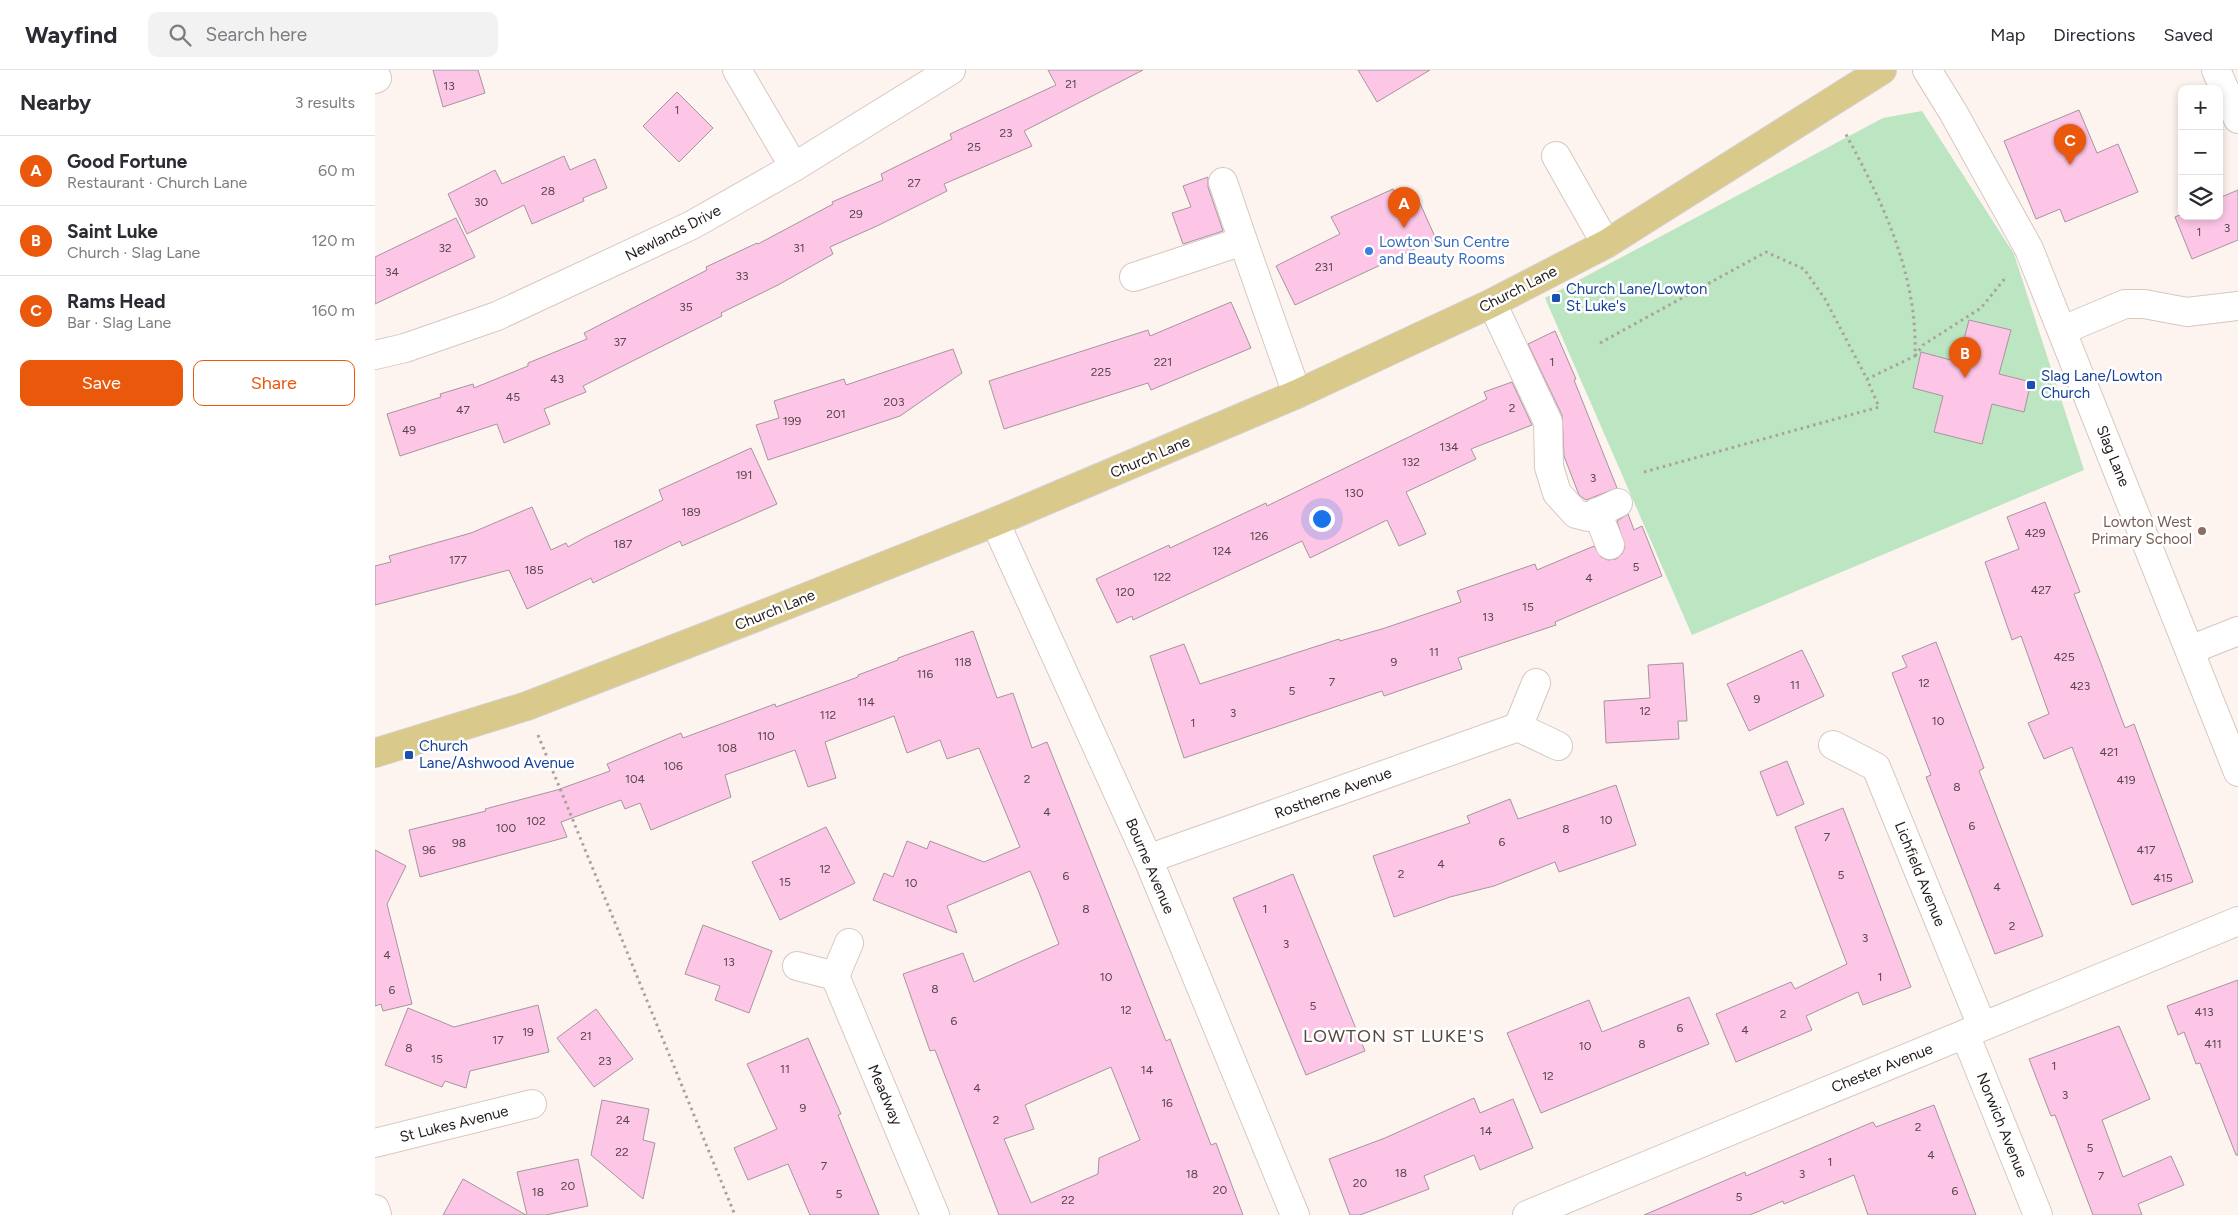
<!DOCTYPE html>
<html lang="en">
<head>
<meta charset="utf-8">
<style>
	body { margin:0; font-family:Figtree,sans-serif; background:#f2f2f3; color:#2b2b33 }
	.controls { position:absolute; right:15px; top:15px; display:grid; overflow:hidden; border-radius:10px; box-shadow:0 2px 8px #0003 }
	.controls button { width:45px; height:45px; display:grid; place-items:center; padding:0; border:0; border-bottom:1px solid #e1e1e2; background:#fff; color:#2b2b33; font:25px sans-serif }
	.you { position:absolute; left:946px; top:448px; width:18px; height:18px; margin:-12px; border:4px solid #fff; border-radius:50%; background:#1a73e8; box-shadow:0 0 0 8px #1a73e833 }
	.badge { display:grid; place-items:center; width:32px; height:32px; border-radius:50%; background:#ea580c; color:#fff; font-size:16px; font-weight:700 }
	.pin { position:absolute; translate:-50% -41px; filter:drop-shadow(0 1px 2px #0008) }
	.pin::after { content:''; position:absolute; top:26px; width:18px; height:15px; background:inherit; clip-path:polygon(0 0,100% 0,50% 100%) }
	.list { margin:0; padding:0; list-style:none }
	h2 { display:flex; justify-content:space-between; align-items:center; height:65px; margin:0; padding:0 20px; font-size:21px }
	h2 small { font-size:16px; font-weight:400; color:#7c7c81 }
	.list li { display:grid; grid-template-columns:32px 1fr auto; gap:15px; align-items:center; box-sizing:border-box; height:70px; padding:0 20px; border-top:1px solid #e1e1e2 }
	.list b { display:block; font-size:19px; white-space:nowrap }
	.list p { margin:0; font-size:16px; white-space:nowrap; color:#7c7c81 }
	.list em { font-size:16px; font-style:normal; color:#7c7c81 }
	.actions { display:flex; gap:10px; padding:15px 20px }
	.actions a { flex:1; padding:11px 0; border:1px solid #ea580c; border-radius:10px; text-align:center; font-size:18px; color:#ea580c }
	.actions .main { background:#ea580c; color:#fff }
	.icon { flex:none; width:28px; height:28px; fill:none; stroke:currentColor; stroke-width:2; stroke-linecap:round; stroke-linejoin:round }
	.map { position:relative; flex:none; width:1863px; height:1145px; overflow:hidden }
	header { display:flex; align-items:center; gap:30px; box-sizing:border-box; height:70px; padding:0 25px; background:#fff; border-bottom:1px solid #e1e1e2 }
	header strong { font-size:24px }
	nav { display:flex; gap:28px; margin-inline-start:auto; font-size:18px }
	.search { width:350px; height:45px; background:#f2f2f3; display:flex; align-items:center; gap:12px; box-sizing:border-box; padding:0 18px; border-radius:10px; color:#7c7c81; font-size:19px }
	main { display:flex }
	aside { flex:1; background:#fff }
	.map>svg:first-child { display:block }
	.green { fill:#bce5c1 }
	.building { fill:#fdc6e6; stroke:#a4969d; fill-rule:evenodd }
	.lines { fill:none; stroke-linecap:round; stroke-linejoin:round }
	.minor-casing { stroke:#d7c8c0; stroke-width:30 }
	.major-casing { stroke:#d3d2d1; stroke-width:30 }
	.path { stroke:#aba29f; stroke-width:3; stroke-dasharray:2.5 4; stroke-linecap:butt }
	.minor { stroke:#fff; stroke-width:28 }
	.major { stroke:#d9ca8b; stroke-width:28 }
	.shop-dot { fill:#3f7fe0; stroke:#fff; stroke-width:2 }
	.transit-dot { fill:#1a4fb4; stroke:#fff; stroke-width:2 }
	.education-dot { fill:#8d6e63; stroke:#fff; stroke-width:2 }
	.labels { text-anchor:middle; stroke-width:5; stroke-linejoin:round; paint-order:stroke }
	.number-label { font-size:12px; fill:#59464c }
	.street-label { font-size:15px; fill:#221c19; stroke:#fff }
	.shop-label { font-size:15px; fill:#366cbe; stroke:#fff; text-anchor:start }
	.transit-label { font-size:15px; fill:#164399; stroke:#fff; text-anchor:start }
	.education-label { font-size:15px; fill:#785e54; stroke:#fff; text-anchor:end }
	.quarter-label { font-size:18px; letter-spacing:1px; fill:#554841; stroke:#fff }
</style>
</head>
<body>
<header>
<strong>Wayfind</strong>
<div class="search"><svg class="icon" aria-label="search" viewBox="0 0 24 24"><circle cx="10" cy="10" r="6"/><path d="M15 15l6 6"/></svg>Search here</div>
<nav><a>Map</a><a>Directions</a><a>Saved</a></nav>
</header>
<main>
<aside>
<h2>Nearby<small>3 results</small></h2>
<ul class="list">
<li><span class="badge">A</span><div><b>Good Fortune</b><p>Restaurant · Church Lane</p></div><em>60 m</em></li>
<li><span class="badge">B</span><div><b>Saint Luke</b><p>Church · Slag Lane</p></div><em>120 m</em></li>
<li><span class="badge">C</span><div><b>Rams Head</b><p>Bar · Slag Lane</p></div><em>160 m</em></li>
</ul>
<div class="actions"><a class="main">Save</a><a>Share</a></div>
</aside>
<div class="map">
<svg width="1863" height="1145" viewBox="0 0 1863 1145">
	<rect width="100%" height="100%" fill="#fdf3ef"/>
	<!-- green -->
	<path class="green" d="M1547 41 1639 184 1709 400 1317 565 1170 228 1508 48Z"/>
	<!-- building -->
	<g class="building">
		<path d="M58 0H103L110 23 68 37Z"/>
		<path d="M673 0H768L649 61 657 76 569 114 572 121 504 155 455 177 458 184 403 215 346 243 347 246 208 316 211 322 169 339 175 354 129 373 122 354 25 386 12 344 66 327 65 324 98 314 99 318 153 296V293L212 269 209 263 332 200 331 197 382 173 383 174 458 134 457 132 508 110 506 104 577 69 575 64 681 15Z"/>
		<path d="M983 0H1055L1002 32Z"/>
		<path d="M302 22 338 58 304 92 268 56Z"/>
		<path d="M1704 40 1722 83 1743 74 1763 122 1690 152 1685 139 1661 149 1629 71Z"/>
		<path d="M189 86 195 100 220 89 232 118 208 128 209 131 157 154 149 135 92 164 73 124 120 100 127 114Z"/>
		<path d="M833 107V117L848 161 808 174 797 143 816 137 808 116Z"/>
		<path d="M1018 119 1026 137 1043 129 1061 169 920 235 901 196 965 164 956 147Z"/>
		<path d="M1863 120V170L1817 189 1800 147 1807 144V146H1844V128Z"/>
		<path d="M81 148 100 187 0 234V187Z"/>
		<path d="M856 232 876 278 776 320 773 313 629 359 614 311 773 260 775 266Z"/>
		<path d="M1594 250 1636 260 1624 304 1656 312 1649 342 1617 334 1607 374 1559 362 1568 326 1538 318 1546 282 1583 292Z"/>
		<path d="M1180 261 1201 309 1199 310 1242 418 1211 430 1204 425 1189 386 1187 345 1153 274Z"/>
		<path d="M578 279 587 303 525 346 393 390 381 355 404 348 399 331 469 309 471 315Z"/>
		<path d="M1137 312 1157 355 1096 379 1101 389 1031 422 1051 464 1024 476 1012 450 935 488 927 471 758 550 757 546 742 553 721 509 794 475 795 478 891 433 892 436 1112 329 1109 322Z"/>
		<path d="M376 378 402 434 307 476 305 471 218 513 216 508 152 539 134 500 0 535V496L16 492 14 486 96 463 157 437 176 480 191 473 193 477 211 467 288 430 284 420Z"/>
		<path d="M1670 432 1705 522 1699 524 1725 591 1750 658 1759 654 1818 812 1757 835 1697 677 1669 689 1653 653 1674 644 1646 566 1637 570 1610 492 1644 479 1632 447Z"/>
		<path d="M1253 444 1259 460 1267 456 1287 506 1180 552 1181 555 1083 588 1087 599 1009 626 1007 621 809 688 775 586 809 574 825 614 964 569 965 571 1010 558 1086 532 1082 521 1160 494 1162 500 1219 476 1226 487 1233 490 1241 489 1247 484 1250 477 1242 451Z"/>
		<path d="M598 561 622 628 638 623 657 678 672 672 791 971 795 969 836 1075 841 1073 868 1145H624L560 980 555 981 528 904 588 883 599 912 684 874 663 820 655 801 572 836 582 863 498 830 509 803 518 807 532 771 552 779 555 771 609 792 645 777 604 678 572 689 565 670 532 683 519 646 450 672 461 708 433 717 420 680 350 705 356 727 276 760 265 733 250 739 246 730 186 752 192 767 45 807 34 760 111 741 110 739 182 720 235 701 232 694 306 663 308 668 400 634 401 637 483 607V605L523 590V588ZM736 997 765 1070 724 1088 723 1104 656 1133 629 1069 659 1059 650 1035Z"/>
		<path d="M1561 572 1609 698 1604 701 1668 866 1620 884 1551 707 1556 705 1517 603 1532 597 1527 586Z"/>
		<path d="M1427 580 1449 626 1374 661 1352 614Z"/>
		<path d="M1308 593 1312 651H1303L1304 669 1231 673 1229 631 1275 628 1273 595Z"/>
		<path d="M1412 691 1429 734 1402 746 1385 702Z"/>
		<path d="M1241 715 1261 775 1184 802 1180 792 1119 816 1075 827 1019 847 998 786 1095 753 1092 746 1135 729 1143 749Z"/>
		<path d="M1468 738 1536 917 1488 935 1483 922 1431 946 1437 960 1361 992 1341 944 1416 912 1420 919 1472 894 1420 757Z"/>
		<path d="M451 757 480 813 405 850 377 792Z"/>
		<path d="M0 780 31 796 12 834 37 934 8 941 6 934 0 936Z"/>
		<path d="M918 804 990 981 931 1005 858 828Z"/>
		<path d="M328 855 397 881 374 943 340 930 345 916 310 904Z"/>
		<path d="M1863 910V1085H1861L1825 993 1821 994 1809 962 1803 965 1792 936Z"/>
		<path d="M1314 927 1334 974 1166 1043 1132 963 1214 930 1227 962Z"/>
		<path d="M163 935 174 982 95 1001 91 1018 70 1011 67 1017 10 995 33 938 79 957Z"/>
		<path d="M221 939 258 989 219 1017 182 968Z"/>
		<path d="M1744 956 1775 1029 1727 1050 1748 1107 1796 1086 1809 1115 1763 1134 1767 1145H1718L1680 1045 1676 1046 1654 989Z"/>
		<path d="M433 968 466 1044 463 1045 504 1145H435L413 1094 373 1110 359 1078 402 1059 372 994Z"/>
		<path d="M1099 1028 1105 1043 1138 1029 1158 1078 1105 1100 1099 1085 1049 1106 1054 1119 985 1145H975L954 1089 1010 1068Z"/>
		<path d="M227 1030 274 1039 268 1070 280 1073 268 1129 216 1085Z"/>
		<path d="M1559 1035 1601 1145H1493L1479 1105 1409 1134 1408 1131 1375 1145H1269L1370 1102 1371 1106 1498 1052 1501 1057Z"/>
		<path d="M203 1089 213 1136 171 1145H152L142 1102Z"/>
		<path d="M88 1109 151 1145H68Z"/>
	</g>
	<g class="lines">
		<defs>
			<g id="minor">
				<path d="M362 0 419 97"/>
				<path d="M1552 0 1578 42 1654 179 1863 702"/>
				<path d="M1841 0 1863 49"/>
				<path d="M0 9 2 8"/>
				<path d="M1181 86 1231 174"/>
				<path d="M848 112 868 171"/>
				<path d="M759 207 868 171 922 324"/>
				<path d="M1117 233 1173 352 1174 397 1182 423 1201 444 1213 447 1243 433"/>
				<path d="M1688 260 1750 234H1769L1812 242 1863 236"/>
				<path d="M0 285 30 278 122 246 317 155 419 97 576 0"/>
				<path d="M1222 442 1235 475"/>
				<path d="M620 452 773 789 920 1145"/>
				<path d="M1815 580 1863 561"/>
				<path d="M1161 613 1143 657 1183 676"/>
				<path d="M1458 675 1501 697 1607 956"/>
				<path d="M773 789 1143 657"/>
				<path d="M422 896 460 906"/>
				<path d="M460 906 560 1145"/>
				<path d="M460 906 474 873"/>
				<path d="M1590 964 1663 1145"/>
				<path d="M0 1073 157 1034"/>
				<path d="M0 1139 2 1145"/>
				<path d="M1152 1145 1863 851"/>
			</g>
			<path id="major" d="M0 683 152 636 384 546 620 452 922 324 1117 233 1231 174 1507 0"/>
		</defs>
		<!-- minor casing -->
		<use href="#minor" class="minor-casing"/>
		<!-- major casing -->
		<use href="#major" class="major-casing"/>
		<!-- path -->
		<g class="path">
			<path d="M1225 273 1391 182 1429 199 1450 229 1492 309 1540 286C1543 205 1507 130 1469 61"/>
			<path d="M1540 286 1548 275 1606 238 1631 207"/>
			<path d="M1269 402 1504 337 1492 309"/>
			<path d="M163 665 360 1145"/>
		</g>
		<!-- minor -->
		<use href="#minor" class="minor"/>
		<!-- major -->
		<use href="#major" class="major"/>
	</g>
	<!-- markers -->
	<circle class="shop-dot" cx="994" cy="181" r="5"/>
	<g class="transit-dot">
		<rect x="1176" y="223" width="10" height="10" rx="2.5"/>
		<rect x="1651" y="310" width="10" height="10" rx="2.5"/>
		<rect x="29" y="680" width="10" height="10" rx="2.5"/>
	</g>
	<circle class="education-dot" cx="1827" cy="461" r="5"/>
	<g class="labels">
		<!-- number labels -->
		<g class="number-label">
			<text x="696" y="18">21</text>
			<text x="74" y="20">13</text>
			<text x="302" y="44">1</text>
			<text x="631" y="67">23</text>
			<text x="599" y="81">25</text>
			<text x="539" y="117">27</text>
			<text x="173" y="125">28</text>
			<text x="106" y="136">30</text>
			<text x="481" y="148">29</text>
			<text x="1852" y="162">3</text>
			<text x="1824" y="166">1</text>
			<text x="70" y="182">32</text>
			<text x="424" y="182">31</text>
			<text x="949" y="201">231</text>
			<text x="17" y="206">34</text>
			<text x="367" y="210">33</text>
			<text x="311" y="241">35</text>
			<text x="245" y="276">37</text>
			<text x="788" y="296">221</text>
			<text x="1177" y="296">1</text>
			<text x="726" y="306">225</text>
			<text x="182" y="313">43</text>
			<text x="138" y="331">45</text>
			<text x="519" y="336">203</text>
			<text x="1137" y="342">2</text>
			<text x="88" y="344">47</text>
			<text x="461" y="348">201</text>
			<text x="417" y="355">199</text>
			<text x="34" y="364">49</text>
			<text x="1074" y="381">134</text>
			<text x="1036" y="396">132</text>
			<text x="369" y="409">191</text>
			<text x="1218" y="412">3</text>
			<text x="979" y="427">130</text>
			<text x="316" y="446">189</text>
			<text x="1660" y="467">429</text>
			<text x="884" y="470">126</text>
			<text x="248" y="478">187</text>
			<text x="847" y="485">124</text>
			<text x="83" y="494">177</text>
			<text x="1261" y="501">5</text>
			<text x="159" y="504">185</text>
			<text x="787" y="511">122</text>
			<text x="1214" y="512">4</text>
			<text x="1666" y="524">427</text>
			<text x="750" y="526">120</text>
			<text x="1153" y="541">15</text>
			<text x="1113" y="551">13</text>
			<text x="1059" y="586">11</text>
			<text x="1689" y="591">425</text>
			<text x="588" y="596">118</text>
			<text x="1019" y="596">9</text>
			<text x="550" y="608">116</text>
			<text x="957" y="616">7</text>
			<text x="1549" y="617">12</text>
			<text x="1420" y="619">11</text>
			<text x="1705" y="620">423</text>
			<text x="917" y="625">5</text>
			<text x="1382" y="633">9</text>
			<text x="491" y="636">114</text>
			<text x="1270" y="645">12</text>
			<text x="858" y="647">3</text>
			<text x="453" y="649">112</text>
			<text x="1563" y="655">10</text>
			<text x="818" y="657">1</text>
			<text x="391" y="670">110</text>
			<text x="352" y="682">108</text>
			<text x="1734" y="686">421</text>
			<text x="298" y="700">106</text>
			<text x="260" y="713">104</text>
			<text x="652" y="713">2</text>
			<text x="1751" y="714">419</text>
			<text x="1582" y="721">8</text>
			<text x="672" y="746">4</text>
			<text x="1231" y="754">10</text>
			<text x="161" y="755">102</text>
			<text x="1597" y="760">6</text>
			<text x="131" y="762">100</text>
			<text x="1191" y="763">8</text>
			<text x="1452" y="771">7</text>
			<text x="1127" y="776">6</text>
			<text x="84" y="777">98</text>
			<text x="54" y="784">96</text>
			<text x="1771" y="784">417</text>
			<text x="1066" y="798">4</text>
			<text x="450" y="803">12</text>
			<text x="1026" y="808">2</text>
			<text x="1466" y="809">5</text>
			<text x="691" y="810">6</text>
			<text x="1788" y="812">415</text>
			<text x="410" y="816">15</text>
			<text x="536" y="817">10</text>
			<text x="1622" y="821">4</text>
			<text x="711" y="843">8</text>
			<text x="890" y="843">1</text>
			<text x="1637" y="860">2</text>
			<text x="1490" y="872">3</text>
			<text x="911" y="878">3</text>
			<text x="12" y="889">4</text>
			<text x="354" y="896">13</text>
			<text x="731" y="911">10</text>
			<text x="1505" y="911">1</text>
			<text x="560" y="923">8</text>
			<text x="17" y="924">6</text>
			<text x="938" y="940">5</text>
			<text x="751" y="944">12</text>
			<text x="1829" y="946">413</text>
			<text x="1408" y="948">2</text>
			<text x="579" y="955">6</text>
			<text x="1305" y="962">6</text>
			<text x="1370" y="964">4</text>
			<text x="153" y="966">19</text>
			<text x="211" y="970">21</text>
			<text x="123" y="974">17</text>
			<text x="1267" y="978">8</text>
			<text x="1838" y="978">411</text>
			<text x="1210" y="980">10</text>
			<text x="34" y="982">8</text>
			<text x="62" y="993">15</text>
			<text x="230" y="995">23</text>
			<text x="1679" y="1000">1</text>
			<text x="410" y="1003">11</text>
			<text x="772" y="1004">14</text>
			<text x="1173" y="1010">12</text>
			<text x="602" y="1022">4</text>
			<text x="1690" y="1029">3</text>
			<text x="792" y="1037">16</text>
			<text x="428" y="1042">9</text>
			<text x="248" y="1054">24</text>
			<text x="621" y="1054">2</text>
			<text x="1543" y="1061">2</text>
			<text x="1111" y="1065">14</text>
			<text x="1715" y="1082">5</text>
			<text x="247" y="1086">22</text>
			<text x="1556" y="1089">4</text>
			<text x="1455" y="1096">1</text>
			<text x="449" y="1100">7</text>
			<text x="1026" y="1107">18</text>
			<text x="817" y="1108">18</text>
			<text x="1427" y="1108">3</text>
			<text x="1726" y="1110">7</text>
			<text x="985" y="1117">20</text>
			<text x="193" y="1120">20</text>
			<text x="845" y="1124">20</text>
			<text x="1580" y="1125">6</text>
			<text x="163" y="1126">18</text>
			<text x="464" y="1128">5</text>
			<text x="1364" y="1131">5</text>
			<text x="693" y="1134">22</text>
		</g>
		<!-- street labels -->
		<g class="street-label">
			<text transform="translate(298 163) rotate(-27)" y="5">Newlands Drive</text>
			<text transform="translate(1143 219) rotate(-27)" y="5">Church Lane</text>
			<text transform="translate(1738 386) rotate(68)" y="5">Slag Lane</text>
			<text transform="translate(775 387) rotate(-23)" y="5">Church Lane</text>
			<text transform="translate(400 540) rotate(-22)" y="5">Church Lane</text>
			<text transform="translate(958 723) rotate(-20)" y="5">Rostherne Avenue</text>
			<text transform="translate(775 796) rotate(67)" y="5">Bourne Avenue</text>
			<text transform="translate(1545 804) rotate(68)" y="5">Lichfield Avenue</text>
			<text transform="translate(1507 998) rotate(-22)" y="5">Chester Avenue</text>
			<text transform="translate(510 1025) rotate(67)" y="5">Meadway</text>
			<text transform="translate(79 1054) rotate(-14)" y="5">St Lukes Avenue</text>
			<text transform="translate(1627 1055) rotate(68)" y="5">Norwich Avenue</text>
		</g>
		<!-- shop labels -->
		<g class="shop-label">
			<text x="1004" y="177">Lowton Sun Centre<tspan x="1004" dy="17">and Beauty Rooms</tspan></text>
		</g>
		<!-- transit labels -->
		<g class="transit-label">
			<text x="1191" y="224">Church Lane/Lowton<tspan x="1191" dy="17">St Luke's</tspan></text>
			<text x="1666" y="311">Slag Lane/Lowton<tspan x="1666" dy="17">Church</tspan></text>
			<text x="44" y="681">Church<tspan x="44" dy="17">Lane/Ashwood Avenue</tspan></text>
		</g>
		<!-- education labels -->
		<g class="education-label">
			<text x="1817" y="457">Lowton West<tspan x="1817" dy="17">Primary School</tspan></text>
		</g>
		<!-- quarter labels -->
		<g class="quarter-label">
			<text x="1019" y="972">LOWTON ST LUKE'S</text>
		</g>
	</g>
</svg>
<div class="controls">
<button>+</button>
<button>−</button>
<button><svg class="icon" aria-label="layers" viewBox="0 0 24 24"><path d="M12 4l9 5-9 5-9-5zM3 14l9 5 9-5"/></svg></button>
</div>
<div class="you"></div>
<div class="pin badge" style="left:1029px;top:158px">A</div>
<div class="pin badge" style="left:1590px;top:308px">B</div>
<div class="pin badge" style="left:1695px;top:95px">C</div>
</div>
</main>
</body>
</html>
